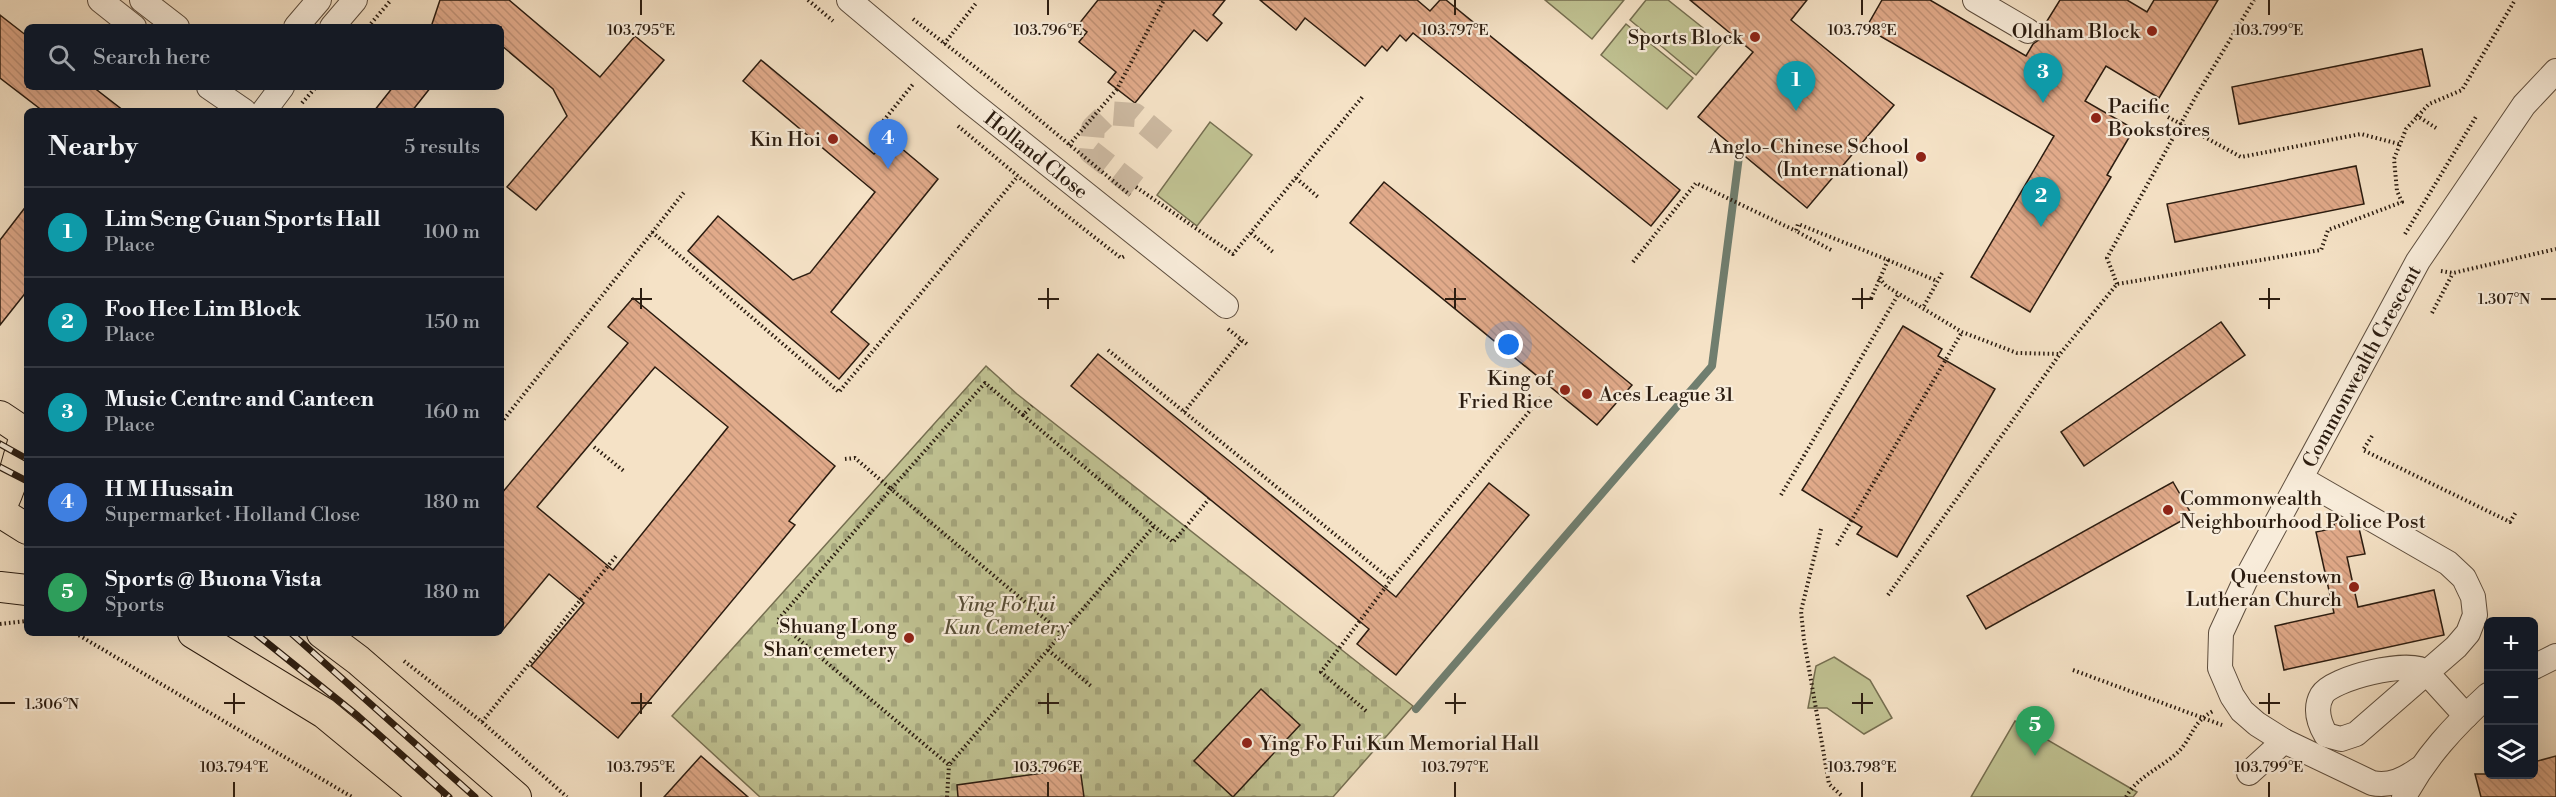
<!DOCTYPE html>
<html lang="en">
<head>
<meta charset="utf-8">
<style>
	body { margin:0; font-family:"Libre Bodoni",serif; background:#242831; color:#f1f3f6 }
	.controls { position:absolute; right:18px; bottom:18px; display:grid; overflow:hidden; border-radius:9px; box-shadow:0 6px 24px #0002 }
	.controls button { width:54px; height:54px; display:grid; place-items:center; padding:0; border:0; border-bottom:2px solid #363941; background:#171b24; color:#f1f3f6; font:30px sans-serif }
	.you { position:absolute; left:1509px; top:345px; width:21px; height:21px; margin:-15px; border:4px solid #fff; border-radius:50%; background:#1a73e8; box-shadow:0 0 0 9px #1a73e833 }
	.badge { display:grid; place-items:center; width:39px; height:39px; border-radius:50%; background:#7c3aed; color:#fff; font-size:20px; font-weight:700 }
	.pin { position:absolute; translate:-50% -50px; filter:drop-shadow(0 2px 3px #0008) }
	.pin::after { content:''; position:absolute; top:32px; width:21px; height:18px; background:inherit; clip-path:polygon(0 0,100% 0,50% 100%) }
	.list { margin:0; padding:0; list-style:none }
	h2 { display:flex; justify-content:space-between; align-items:center; height:78px; margin:0; padding:0 24px; font-size:26px }
	h2 small { font-size:20px; font-weight:400; color:#9ea1a6 }
	.list li { display:grid; grid-template-columns:39px 1fr auto; gap:18px; align-items:center; box-sizing:border-box; height:90px; padding:0 24px; border-top:2px solid #363941 }
	.list b { display:block; font-size:22px; white-space:nowrap }
	.list p { margin:0; font-size:20px; white-space:nowrap; color:#9ea1a6 }
	.list em { font-size:20px; font-style:normal; color:#9ea1a6 }
	.icon { flex:none; width:33px; height:33px; fill:none; stroke:currentColor; stroke-width:2; stroke-linecap:round; stroke-linejoin:round }
	.map { position:relative; flex:none; width:2556px; height:797px; overflow:hidden }
	.search { position:absolute; background:#171b24; box-shadow:0 6px 24px #0002; left:24px; top:24px; width:480px; height:66px; display:flex; align-items:center; gap:15px; box-sizing:border-box; padding:0 21px; border-radius:9px; color:#9ea1a6; font-size:22px }
	.panel { position:absolute; background:#171b24; box-shadow:0 6px 24px #0002; left:24px; top:108px; width:480px; height:528px; border-radius:9px }
	.map>svg:first-child { display:block }
	.cemetery { fill:url(#cemetery-stones); stroke:#766f51; stroke-width:1.5 }
	.green { fill:#c0c292; stroke:#766f51; stroke-width:1.5 }
	.lines { fill:none; stroke-linecap:round; stroke-linejoin:round }
	.stream { stroke:#707e6f; stroke-width:8 }
	.building { fill:url(#building-back-hatch); stroke:#2b1c10; stroke-width:1.5; fill-rule:evenodd }
	.minor-tunnel { stroke:#cdbaa2; stroke-width:24; stroke-dasharray:24 12; stroke-linecap:butt }
	.minor-casing { stroke:#5e4e3e; stroke-width:26 }
	.major-casing { stroke:#2b1c10; stroke-width:32 }
	.path { stroke:#2b1c10; stroke-width:4; stroke-dasharray:1.5 3; stroke-linecap:butt }
	.minor { stroke:#f8ecda; stroke-width:24 }
	.major { stroke:#f5e2c6; stroke-width:30 }
	.rail-casing { stroke:#2b1c10; stroke-width:7 }
	.rail { stroke:#f8ecda; stroke-width:4.5; stroke-dasharray:14; stroke-linecap:butt }
	.ticks { fill:none; stroke:#2b1c10; stroke-width:2 }
	.poi-dot { fill:#8f2418; stroke:#f8ecda; stroke-width:2 }
	.labels { text-anchor:middle; stroke-width:4.5; stroke-linejoin:round; paint-order:stroke }
	.poi-label { font-size:20px; fill:#2b1c10; stroke:#f8ecda; text-anchor:end }
	.street-label { font-size:20px; fill:#2b1c10; stroke:#f8ecda }
	.park-label { font-size:20px; font-style:italic; fill:#584e37; stroke:#f8ecda }
	.ticks-label { font-size:15px; text-anchor:middle; fill:#2b1c10; stroke:#f8ecda; stroke-width:4.5; stroke-linejoin:round; paint-order:stroke }
</style>
</head>
<body>
<div class="map">
<svg width="2556" height="797" viewBox="0 0 2556 797">
	<defs>
		<pattern id="cemetery-stones" width="16" height="16" patternUnits="userSpaceOnUse" patternTransform="scale(1.5)"><rect width="16" height="16" fill="#c0c292"/><path d="M2 7V4a2 2 0 0 1 4 0v3zM10 15v-3a2 2 0 0 1 4 0v3z" fill="#a5a67d"/></pattern>
		<pattern id="building-back-hatch" width="6" height="6" patternUnits="userSpaceOnUse" patternTransform="scale(1.5)"><rect width="6" height="6" fill="#e1aa8a"/><path d="M-1 5l2 2M0 0l6 6M5-1l2 2" fill="none" stroke="#c19276"/></pattern>
	</defs>
	<rect width="100%" height="100%" fill="#f5e2c6"/>
	<filter id="stains"><feTurbulence type="fractalNoise" baseFrequency=".00333" numOctaves="4"/><feColorMatrix values="0 0 0 0 .2 0 0 0 0 .09 0 0 0 0 .02 0 0 0 .5 -.17"/></filter>
	<radialGradient id="worn" r=".72"><stop offset=".6" stop-color="#630" stop-opacity="0"/><stop offset="1" stop-color="#630" stop-opacity=".3"/></radialGradient>
	<!-- cemetery -->
	<path class="cemetery" d="M986 366 1017 394 1413 706 1333 797H760L672 716Z"/>
	<!-- green -->
	<g class="green">
		<path d="M1545 0H1624L1592 39Z"/>
		<path d="M1646 0H1668L1722 43 1696 75 1630 20Z"/>
		<path d="M1626 24 1693 78 1667 109 1601 55Z"/>
		<path d="M1210 122 1252 155 1197 226 1157 195Z"/>
		<path d="M1834 657 1870 680 1892 718 1864 734 1827 708H1808L1816 666Z"/>
		<path d="M2015 721 2137 792 2133 797H1971Z"/>
	</g>
	<g class="lines">
		<!-- stream -->
		<path class="stream" d="M1416 709 1712 366 1741 141"/>
	</g>
	<!-- building -->
	<g class="building">
		<path d="M440 0H509L600 77 635 36 664 60 536 210 507 187 567 116 553 89 501 45V27H431Z"/>
		<path d="M1098 0H1225L1213 15 1222 23 1207 41 1194 30 1135 103 1108 82 1116 72 1079 42 1087 32 1078 25Z"/>
		<path d="M1260 0H1417L1430 11 1440 0H1446L1680 190 1651 226 1413 33 1406 41 1400 35 1387 51 1382 46 1365 66 1305 18 1296 30Z"/>
		<path d="M1690 0H1807L1791 20 1894 105 1807 208 1698 117 1753 52Z"/>
		<path d="M1882 0H1930L2026 56 2033 44 2040 39 2042 29 2060 0H2127L2147 12 2154 0H2218L2159 98 2106 66 2085 101 2134 129 2107 175 2111 177 2030 312 1971 277 2054 136 1866 28Z"/>
		<path d="M0 15 27 36V87H93L124 111H43L0 78Z"/>
		<path d="M2422 49 2430 86 2239 124 2232 87Z"/>
		<path d="M761 60 874 154 881 147 901 148 938 179 831 312 869 344 839 379 688 251 718 216 793 280 810 273 875 192 743 81Z"/>
		<path d="M393 87H431L412 111H374Z"/>
		<path d="M2356 166 2364 204 2175 242 2167 204Z"/>
		<path d="M1384 182 1632 385 1597 425 1350 223Z"/>
		<path d="M27 205V291L0 325V240Z"/>
		<path d="M633 298 835 466 789 521 795 525 618 738 531 666 584 603 549 574 501 632V494L628 343 608 327ZM655 367 728 427 613 570 537 507Z"/>
		<path d="M2221 322 2245 355 2084 466 2061 432Z"/>
		<path d="M1903 326 1942 349 1938 356 1995 389 1897 557 1857 534 1862 527 1802 490Z"/>
		<path d="M1098 354 1396 597 1489 483 1529 515 1396 675 1357 644 1369 629 1071 386Z"/>
		<path d="M2173 482 2192 515 1986 629 1967 596Z"/>
		<path d="M2346 521 2359 528 2365 554 2347 557 2358 607 2434 590 2444 635 2284 670 2275 626 2334 613 2316 532 2335 528 2334 523Z"/>
		<path d="M1261 689 1300 725 1233 797 1194 761Z"/>
		<path d="M701 756 748 797H664Z"/>
		<path d="M2556 756V797H2481L2475 774H2534V762Z"/>
		<path d="M1080 768 1084 797H958L957 785Z"/>
	</g>
	<g class="lines">
		<!-- minor-tunnel -->
		<path class="minor-tunnel" d="M1136 187 1091 152 1093 128 1108 113 1135 115 1170 144"/>
		<defs>
			<g id="minor">
				<path d="M100 0 134 27"/>
				<path d="M142 0 177 27"/>
				<path id="s1" d="M849 0 968 100 1226 306"/>
				<path d="M1975 0 2028 31"/>
				<path d="M296 27 319 0"/>
				<path d="M332 27 355 0"/>
				<path d="M209 87 244 111"/>
				<path d="M264 111 282 87"/>
				<path d="M2302 479 2448 563 2464 578 2473 597 2475 615 2468 633 2456 647 2356 734 2341 739 2326 735C2319 723 2314 709 2322 695 2332 678 2410 659 2426 672L2466 716"/>
				<path d="M2534 667 2556 656"/>
				<path id="s2" d="M2419 769C2405 779 2390 787 2372 783L2284 741 2257 724 2242 711 2232 696 2220 668 2221 633 2245 581 2418 261 2524 105 2556 71"/>
				<path d="M2249 773 2284 741"/>
				<path d="M2404 797C2425 757 2455 725 2488 695"/>
			</g>
			<g id="major">
				<path d="M0 416 27 434"/>
				<path d="M0 509C13 485 17 459 26 433"/>
				<path d="M0 512 27 529"/>
				<path d="M0 587 27 590"/>
				<path d="M193 633 324 713 426 797"/>
				<path d="M322 633 358 660 516 797"/>
			</g>
		</defs>
		<!-- minor casing -->
		<use href="#minor" class="minor-casing"/>
		<!-- major casing -->
		<use href="#major" class="major-casing"/>
		<!-- path -->
		<g class="path">
			<path d="M808 0 833 21"/>
			<path d="M913 19 988 77 1130 195"/>
			<path d="M368 27 391 0"/>
			<path d="M944 44 977 2"/>
			<path d="M302 103 316 87"/>
			<path d="M2416 115 2436 128"/>
			<path d="M2168 117 2241 157 2361 134 2399 144"/>
			<path d="M958 126 1043 197 1121 258 1125 256"/>
			<path d="M872 135 914 83"/>
			<path d="M1069 145 1117 89 1164 0"/>
			<path d="M1296 178 1318 197"/>
			<path d="M1136 187 1233 254 1364 95"/>
			<path d="M652 232 839 392 1018 176"/>
			<path d="M1251 233 1273 252"/>
			<path d="M2405 234 2477 115"/>
			<path d="M1831 250 1796 231 1798 224 1888 260 1870 301"/>
			<path d="M1888 260 1937 281"/>
			<path d="M1633 262 1696 183 1796 231"/>
			<path d="M2441 271 2453 273 2556 249"/>
			<path d="M1879 278 1886 286 1962 332 2017 353 2059 354"/>
			<path d="M2117 284 2107 258 2196 96 2254 0"/>
			<path d="M1924 306 1942 273"/>
			<path d="M2432 313 2453 273"/>
			<path d="M1228 329 1248 345"/>
			<path d="M1108 350 1391 580"/>
			<path d="M1184 412 1242 340"/>
			<path d="M1023 415 1173 542 1209 499"/>
			<path d="M501 423 685 191"/>
			<path d="M2372 436 2363 450 2510 522 2516 512"/>
			<path d="M594 447 625 472"/>
			<path d="M845 459 855 458 891 489 985 383 1023 415 1032 406"/>
			<path d="M1781 495 1899 293"/>
			<path d="M1821 529 1801 611 1804 640 1829 784 1843 797"/>
			<path d="M1837 545 1962 332"/>
			<path d="M1888 595 2060 354 2117 284 2321 250 2328 230 2402 202 2397 191 2394 159 2406 129 2429 104 2462 90 2515 0"/>
			<path d="M0 624 27 621"/>
			<path d="M75 633 352 797"/>
			<path d="M1063 634 891 489 777 621 949 765 1154 526"/>
			<path d="M1048 650 1091 686"/>
			<path d="M404 661 482 722 567 797"/>
			<path d="M2073 670 2222 725"/>
			<path d="M1366 711 1321 672 1391 580 1542 396"/>
			<path d="M482 722 616 556"/>
			<path d="M947 797 949 765"/>
			<path d="M2126 797C2137 777 2159 769 2176 754 2192 740 2191 723 2213 711"/>
		</g>
		<!-- minor -->
		<use href="#minor" class="minor"/>
		<!-- major -->
		<use href="#major" class="major"/>
		<defs>
			<g id="rail">
				<path d="M0 444 27 459"/>
				<path d="M0 467 27 481"/>
				<path d="M255 633 358 716 449 797"/>
				<path d="M291 633 475 797"/>
			</g>
		</defs>
		<!-- rail casing -->
		<use href="#rail" class="rail-casing"/>
		<!-- rail -->
		<use href="#rail" class="rail"/>
	</g>
	<!-- ticks -->
	<path class="ticks" d="M641 0V15M1048 0V15M1455 0V15M1862 0V15M2269 0V15M641 288V309M1048 288V309M1455 288V309M1862 288V309M2269 288V309M631 299H652M1038 299H1059M1445 299H1466M1852 299H1873M2259 299H2280M2541 299H2556M234 693V714M641 693V714M1048 693V714M1455 693V714M1862 693V714M2269 693V714M0 703H15M224 703H245M631 703H652M1038 703H1059M1445 703H1466M1852 703H1873M2259 703H2280M234 782V797M641 782V797M1048 782V797M1455 782V797M1862 782V797M2269 782V797"/>
	<!-- markers -->
	<g class="poi-dot">
		<circle cx="2152" cy="31" r="6"/>
		<circle cx="1755" cy="37" r="6"/>
		<circle cx="2096" cy="118" r="6"/>
		<circle cx="833" cy="139" r="6"/>
		<circle cx="1921" cy="157" r="6"/>
		<circle cx="1565" cy="390" r="6"/>
		<circle cx="1587" cy="394" r="6"/>
		<circle cx="2168" cy="510" r="6"/>
		<circle cx="2354" cy="587" r="6"/>
		<circle cx="909" cy="638" r="6"/>
		<circle cx="1247" cy="743" r="6"/>
	</g>
	<g class="labels">
		<!-- poi labels -->
		<g class="poi-label">
			<text x="2140" y="38">Oldham Block</text>
			<text x="1743" y="44">Sports Block</text>
			<text x="2108" y="113" text-anchor="start">Pacific<tspan x="2108" dy="23">Bookstores</tspan></text>
			<text x="821" y="146">Kin Hoi</text>
			<text x="1909" y="153">Anglo-Chinese School<tspan x="1909" dy="23">(International)</tspan></text>
			<text x="1553" y="385">King of<tspan x="1553" dy="23">Fried Rice</tspan></text>
			<text x="1599" y="401" text-anchor="start">Aces League 31</text>
			<text x="2180" y="505" text-anchor="start">Commonwealth<tspan x="2180" dy="23">Neighbourhood Police Post</tspan></text>
			<text x="2342" y="583">Queenstown<tspan x="2342" dy="23">Lutheran Church</tspan></text>
			<text x="897" y="633">Shuang Long<tspan x="897" dy="23">Shan cemetery</tspan></text>
			<text x="1259" y="750" text-anchor="start">Ying Fo Fui Kun Memorial Hall</text>
		</g>
		<!-- street labels -->
		<g class="street-label">
			<text dy="7" stroke="none"><textPath href="#s1" startOffset="243">Holland Close</textPath></text>
			<text dy="7" stroke="none"><textPath href="#s2" startOffset="585">Commonwealth Crescent</textPath></text>
		</g>
		<!-- park labels -->
		<g class="park-label">
			<text x="1006" y="611">Ying Fo Fui<tspan x="1006" dy="23">Kun Cemetery</tspan></text>
		</g>
	</g>
	<g class="ticks-label">
		<text x="641" y="35">103.795°E</text>
		<text x="1048" y="35">103.796°E</text>
		<text x="1455" y="35">103.797°E</text>
		<text x="1862" y="35">103.798°E</text>
		<text x="2269" y="35">103.799°E</text>
		<text x="2504" y="304">1.307°N</text>
		<text x="52" y="709">1.306°N</text>
		<text x="234" y="772">103.794°E</text>
		<text x="641" y="772">103.795°E</text>
		<text x="1048" y="772">103.796°E</text>
		<text x="1455" y="772">103.797°E</text>
		<text x="1862" y="772">103.798°E</text>
		<text x="2269" y="772">103.799°E</text>
	</g>
	<rect width="100%" height="100%" filter="url(#stains)"/>
	<rect width="100%" height="100%" fill="url(#worn)"/>
</svg>
<div class="controls">
<button>+</button>
<button>−</button>
<button><svg class="icon" aria-label="layers" viewBox="0 0 24 24"><path d="M12 4l9 5-9 5-9-5zM3 14l9 5 9-5"/></svg></button>
</div>
<div class="you"></div>
<div class="pin badge" style="left:1796px;top:111px;background:#0f9aa8">1</div>
<div class="pin badge" style="left:2041px;top:227px;background:#0f9aa8">2</div>
<div class="pin badge" style="left:2043px;top:103px;background:#0f9aa8">3</div>
<div class="pin badge" style="left:888px;top:169px;background:#3f7fe0">4</div>
<div class="pin badge" style="left:2035px;top:756px;background:#2e9e5b">5</div>
<div class="search"><svg class="icon" aria-label="search" viewBox="0 0 24 24"><circle cx="10" cy="10" r="6"/><path d="M15 15l6 6"/></svg>Search here</div>
<section class="panel">
<h2>Nearby<small>5 results</small></h2>
<ul class="list">
<li><span class="badge" style="background:#0f9aa8">1</span><div><b>Lim Seng Guan Sports Hall</b><p>Place</p></div><em>100 m</em></li>
<li><span class="badge" style="background:#0f9aa8">2</span><div><b>Foo Hee Lim Block</b><p>Place</p></div><em>150 m</em></li>
<li><span class="badge" style="background:#0f9aa8">3</span><div><b>Music Centre and Canteen</b><p>Place</p></div><em>160 m</em></li>
<li><span class="badge" style="background:#3f7fe0">4</span><div><b>H M Hussain</b><p>Supermarket · Holland Close</p></div><em>180 m</em></li>
<li><span class="badge" style="background:#2e9e5b">5</span><div><b>Sports @ Buona Vista</b><p>Sports</p></div><em>180 m</em></li>
</ul>
</section>
</div>
</body>
</html>
